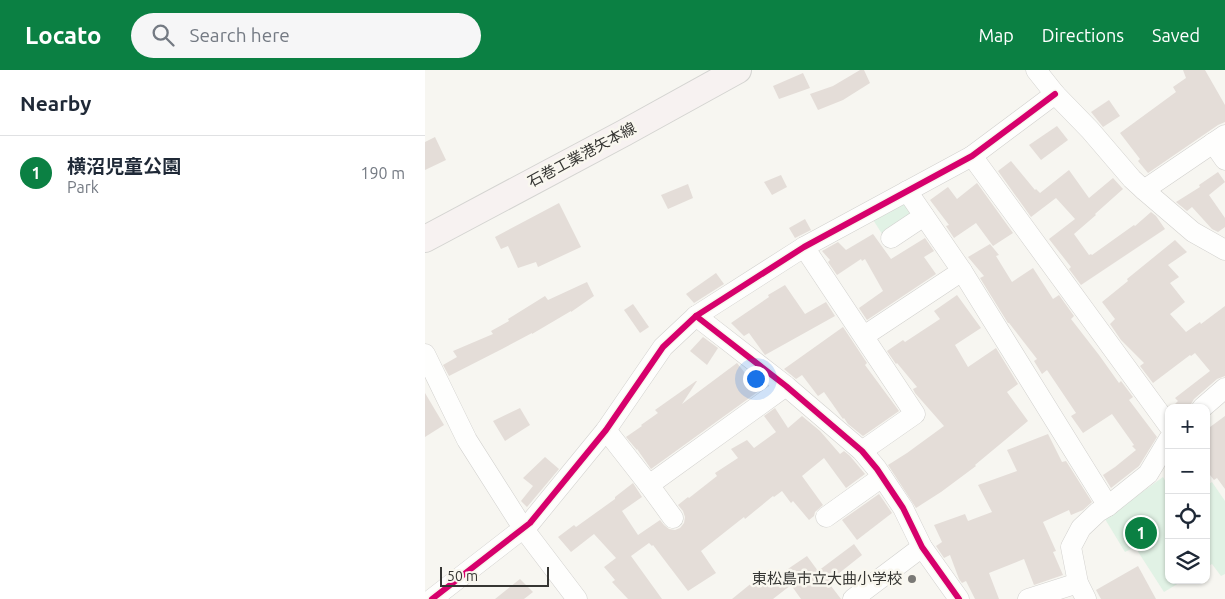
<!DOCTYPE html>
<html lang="en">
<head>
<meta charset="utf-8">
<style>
	body { margin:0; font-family:Ubuntu,"Noto Sans JP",sans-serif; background:#f6f6f7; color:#1f2937 }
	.controls { position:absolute; right:15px; bottom:15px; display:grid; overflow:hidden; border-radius:10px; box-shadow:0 1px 4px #0004 }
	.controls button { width:45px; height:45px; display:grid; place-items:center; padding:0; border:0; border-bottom:1px solid #e0e1e3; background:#fff; color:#1f2937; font:25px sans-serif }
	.scale { position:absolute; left:15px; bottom:12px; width:109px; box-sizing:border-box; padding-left:5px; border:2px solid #363633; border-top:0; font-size:14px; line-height:18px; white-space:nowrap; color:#363633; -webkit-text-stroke:4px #f9f7ef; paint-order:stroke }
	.you { position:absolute; left:330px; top:308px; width:18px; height:18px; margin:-12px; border:4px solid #fff; border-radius:50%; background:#1a73e8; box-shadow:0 0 0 8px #1a73e833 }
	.badge { display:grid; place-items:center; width:32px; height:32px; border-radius:50%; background:#0b8043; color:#fff; font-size:16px; font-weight:700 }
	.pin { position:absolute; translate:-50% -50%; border:2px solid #fff; box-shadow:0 1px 5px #0006 }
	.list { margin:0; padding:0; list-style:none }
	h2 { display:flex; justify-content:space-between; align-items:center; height:65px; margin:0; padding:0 20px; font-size:21px }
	h2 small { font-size:16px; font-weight:400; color:#747a83 }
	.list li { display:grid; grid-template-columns:32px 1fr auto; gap:15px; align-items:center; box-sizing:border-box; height:75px; padding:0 20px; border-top:1px solid #e0e1e3 }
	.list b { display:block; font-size:19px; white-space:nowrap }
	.list p { margin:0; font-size:16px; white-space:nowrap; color:#747a83 }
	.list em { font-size:16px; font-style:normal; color:#747a83 }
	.icon { flex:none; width:28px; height:28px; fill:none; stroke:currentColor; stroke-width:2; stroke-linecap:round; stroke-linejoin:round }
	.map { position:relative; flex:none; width:800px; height:529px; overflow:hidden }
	header { display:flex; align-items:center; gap:30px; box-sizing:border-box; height:70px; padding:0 25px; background:#0b8043; color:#fff }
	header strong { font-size:24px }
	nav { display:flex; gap:28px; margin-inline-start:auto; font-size:18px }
	.search { width:350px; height:45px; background:#f6f6f7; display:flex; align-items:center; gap:12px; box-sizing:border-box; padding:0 18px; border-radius:28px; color:#747a83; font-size:19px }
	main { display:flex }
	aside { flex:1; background:#fff }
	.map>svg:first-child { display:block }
	.green { fill:#e1f2e5 }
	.building { fill:#e4ddd8 }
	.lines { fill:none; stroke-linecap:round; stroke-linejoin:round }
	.minor-casing { stroke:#d2d1ce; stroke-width:21 }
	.major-casing { stroke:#d4d4d1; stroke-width:28 }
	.minor { stroke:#fefefd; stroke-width:20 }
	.major { stroke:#f7f2f1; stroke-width:26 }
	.cycleway-casing { stroke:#f9f7ef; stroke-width:9 }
	.cycleway { stroke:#d6006c; stroke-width:6 }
	.poi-dot { fill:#7a7976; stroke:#f9f7ef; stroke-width:2 }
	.labels { text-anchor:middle; stroke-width:5; stroke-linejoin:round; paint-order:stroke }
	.street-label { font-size:15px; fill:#363633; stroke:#f9f7ef }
	.poi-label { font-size:15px; fill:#363633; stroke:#f9f7ef; text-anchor:end }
</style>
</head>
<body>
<header>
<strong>Locato</strong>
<div class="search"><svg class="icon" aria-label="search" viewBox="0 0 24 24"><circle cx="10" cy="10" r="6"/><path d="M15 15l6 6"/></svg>Search here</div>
<nav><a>Map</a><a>Directions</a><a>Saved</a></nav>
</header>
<main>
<aside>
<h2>Nearby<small></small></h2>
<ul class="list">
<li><span class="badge">1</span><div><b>横沼児童公園</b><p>Park</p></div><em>190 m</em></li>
</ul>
</aside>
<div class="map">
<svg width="800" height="529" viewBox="0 0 800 529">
	<rect width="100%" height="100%" fill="#f7f6f1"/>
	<!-- green -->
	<g class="green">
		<path d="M481 132 488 144 459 167 445 145Z"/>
		<path d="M738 407 744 418V510H759L739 522 710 477 700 482 680 449Z"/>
		<path d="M787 412 800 431V504L796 506 787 494 781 497V416Z"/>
	</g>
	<!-- building -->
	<g class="building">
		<path d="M435 0H439L445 13 418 30 393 40 385 24 408 16Z"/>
		<path d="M758 0H780L800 35V52L793 55 723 103 713 91 715 89 695 63 751 22 748 17 761 8Z"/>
		<path d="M378 3 385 18 354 29 348 16Z"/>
		<path d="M684 30 695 46 678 57 666 42Z"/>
		<path d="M632 56 643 70 616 90 604 75Z"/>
		<path d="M10 67 21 90 0 100V72Z"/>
		<path d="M586 91 610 120 611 119 615 123 644 100 664 128 688 108 698 119 670 144 671 145 649 164 664 185 666 184 667 185 709 155 710 156 726 142 731 146 740 159 656 215 644 199 646 197 624 169 650 149 631 128 606 147 573 101Z"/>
		<path d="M793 102 800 112 784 125 800 148V157L793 162 787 159 767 137 762 141 751 132 775 117 774 115Z"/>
		<path d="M356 105 362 117 347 125 339 112Z"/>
		<path d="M552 113 588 163 568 176 551 153 529 168 521 156 524 155 505 130 523 117 532 129Z"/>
		<path d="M263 114 268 128 243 139 236 125Z"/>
		<path d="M134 133 156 177 113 197 111 192 93 198 83 176 76 179 70 167Z"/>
		<path d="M380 149 386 160 370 168 364 158Z"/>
		<path d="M448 164 466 189 500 168 509 181 499 187 511 204 442 250 434 238 458 221 440 189 437 191 436 189 412 205 403 192 405 190 397 181 413 172 421 180Z"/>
		<path d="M750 170 762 182 743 195 754 207 745 213 760 232 745 244 761 262 775 252 776 254 800 236V306L792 309 769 329 766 334 765 338H746L753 331 750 328 785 301 770 283 766 286 765 285 728 313 715 296 719 293 696 270 685 254 690 249 677 232 703 211 702 209Z"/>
		<path d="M565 174 574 185 571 186 587 212 608 198 628 229 634 225 649 246 646 249 674 285 694 313 696 311 708 327 704 330 732 367 714 396 686 418 678 405 690 397 711 380 707 376 709 375 687 344 658 363 646 346 651 343 622 300 617 304 609 291 612 289 584 253H583L555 208 559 206 543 187Z"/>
		<path d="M291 203 299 214 269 233 261 224Z"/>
		<path d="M162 212 169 226 146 242V241L107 264V263L77 279 24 306 18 295 32 287 28 281 68 264 66 261 84 251 83 249 120 226 123 230Z"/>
		<path d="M360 215 380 244 401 232 410 246 340 285 324 263 319 266 306 253 344 227 343 225Z"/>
		<path d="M532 225 556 258 530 275 543 297 571 278 593 314 582 322 603 351 550 395 551 396 516 422 491 438 463 395 482 383 519 356 490 323 488 319 492 317 472 293 471 294 462 281 478 270 480 272 515 249 509 241Z"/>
		<path d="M208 234 224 257 215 263 199 240Z"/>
		<path d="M418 257 442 293 440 295 474 341 438 366 423 354 419 348 418 349 399 322 393 326 377 305 371 309 359 299Z"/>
		<path d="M278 267 293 278 282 295 265 281Z"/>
		<path d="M312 293 328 313 332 310 338 318 226 399 212 379V380L201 367 217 356 216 355 233 343 230 340 271 311H272L257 334Z"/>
		<path d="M0 323 19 355 0 367Z"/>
		<path d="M95 338 105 355 80 371 68 351Z"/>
		<path d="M350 338 363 358 377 346 395 361 415 384 419 381 425 386 440 404 421 418 399 388 377 406 398 435 390 442 389 446 384 450 368 431 366 433 357 421 349 427 348 426 320 449 319 447 276 481 291 503 263 521 228 475 227 476 224 473 206 486 237 529H203L187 512 190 510 179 497 191 488 169 464 146 482 133 467 149 455 151 457 190 429V427L208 413 217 427 197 441 213 465 235 450 239 455 244 459 250 460 255 458 259 453 260 447 258 441 253 435 263 427 264 428 292 406 290 403 313 388 306 379 322 370 329 378 351 362 339 346Z"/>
		<path d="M800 346V419L792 408 789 410 781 400V360Z"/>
		<path d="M623 364 637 392 641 391 667 432 658 440 646 445 644 440 618 452 631 481 628 482 638 505 609 515 599 489 564 503 574 529H550L541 511 537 513 534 509 525 485 519 488 511 476 517 472 509 455 540 444 543 451 567 442 553 415 592 401 582 380Z"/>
		<path d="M120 387 134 399 102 437 96 431 108 416 98 408Z"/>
		<path d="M454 424 467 443 432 470 417 450Z"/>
		<path d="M429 474 437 485 403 512 416 529H376L366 515 348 529H307L344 499 351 507 382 486 393 501Z"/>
		<path d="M713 496 731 529H676L671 520Z"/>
		<path d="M95 509 108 522 99 529H70Z"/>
	</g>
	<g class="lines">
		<defs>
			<g id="minor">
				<path d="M611 0 630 24 665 60 707 109 719 120 768 162 800 180"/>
				<path d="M788 73 800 90"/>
				<path d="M547 86 744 356"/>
				<path d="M719 120 800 65"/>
				<path d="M482 121 537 201 683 436"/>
				<path d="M466 168 499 146"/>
				<path d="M379 177 490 344 437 381"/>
				<path d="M271 246 361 316 437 381 452 399 478 438 497 477 534 529"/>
				<path d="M439 266 537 201"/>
				<path d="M0 284 42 370 98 458 152 529"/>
				<path d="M777 338 800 318"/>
				<path d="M181 360 224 415 361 316"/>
				<path d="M224 415 248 448"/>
				<path d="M401 447 457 407"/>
				<path d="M7 529 105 453 181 360 238 277 271 246 379 177 547 86 630 24"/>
				<path d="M428 529 497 477"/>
				<path d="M603 529 653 513"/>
				<path d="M661 529 653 513 646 477 656 458 673 442 683 436 723 404 744 369"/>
			</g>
			<path id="major" d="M0 169 199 63 313 0"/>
		</defs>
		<!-- minor casing -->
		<use href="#minor" class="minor-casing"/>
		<!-- major casing -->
		<use href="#major" class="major-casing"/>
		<!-- minor -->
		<use href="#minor" class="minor"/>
		<!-- major -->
		<use href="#major" class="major"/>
		<defs>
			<g id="cycleway">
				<path d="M271 246 361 316 437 381 452 399 478 438 497 477 534 529"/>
				<path d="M7 529 105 453 181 360 238 277 271 246 379 177 547 86 630 24"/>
			</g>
		</defs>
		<!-- cycleway casing -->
		<use href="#cycleway" class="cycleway-casing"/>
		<!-- cycleway -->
		<use href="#cycleway" class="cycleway"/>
	</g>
	<!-- markers -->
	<circle class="poi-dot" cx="487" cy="509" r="5"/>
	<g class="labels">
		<!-- street labels -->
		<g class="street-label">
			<text transform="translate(157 85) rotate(-28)" y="5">石巻工業港矢本線</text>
		</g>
		<!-- poi labels -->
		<g class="poi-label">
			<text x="477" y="514">東松島市立大曲小学校</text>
		</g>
	</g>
</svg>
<div class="controls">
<button>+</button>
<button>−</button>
<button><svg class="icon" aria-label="locate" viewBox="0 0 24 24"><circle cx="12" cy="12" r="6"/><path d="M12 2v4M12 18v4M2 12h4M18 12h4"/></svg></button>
<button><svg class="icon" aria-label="layers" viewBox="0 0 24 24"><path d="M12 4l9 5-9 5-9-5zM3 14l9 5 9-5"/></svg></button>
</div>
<div class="scale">50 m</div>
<div class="you"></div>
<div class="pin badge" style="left:716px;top:463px">1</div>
</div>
</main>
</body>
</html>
